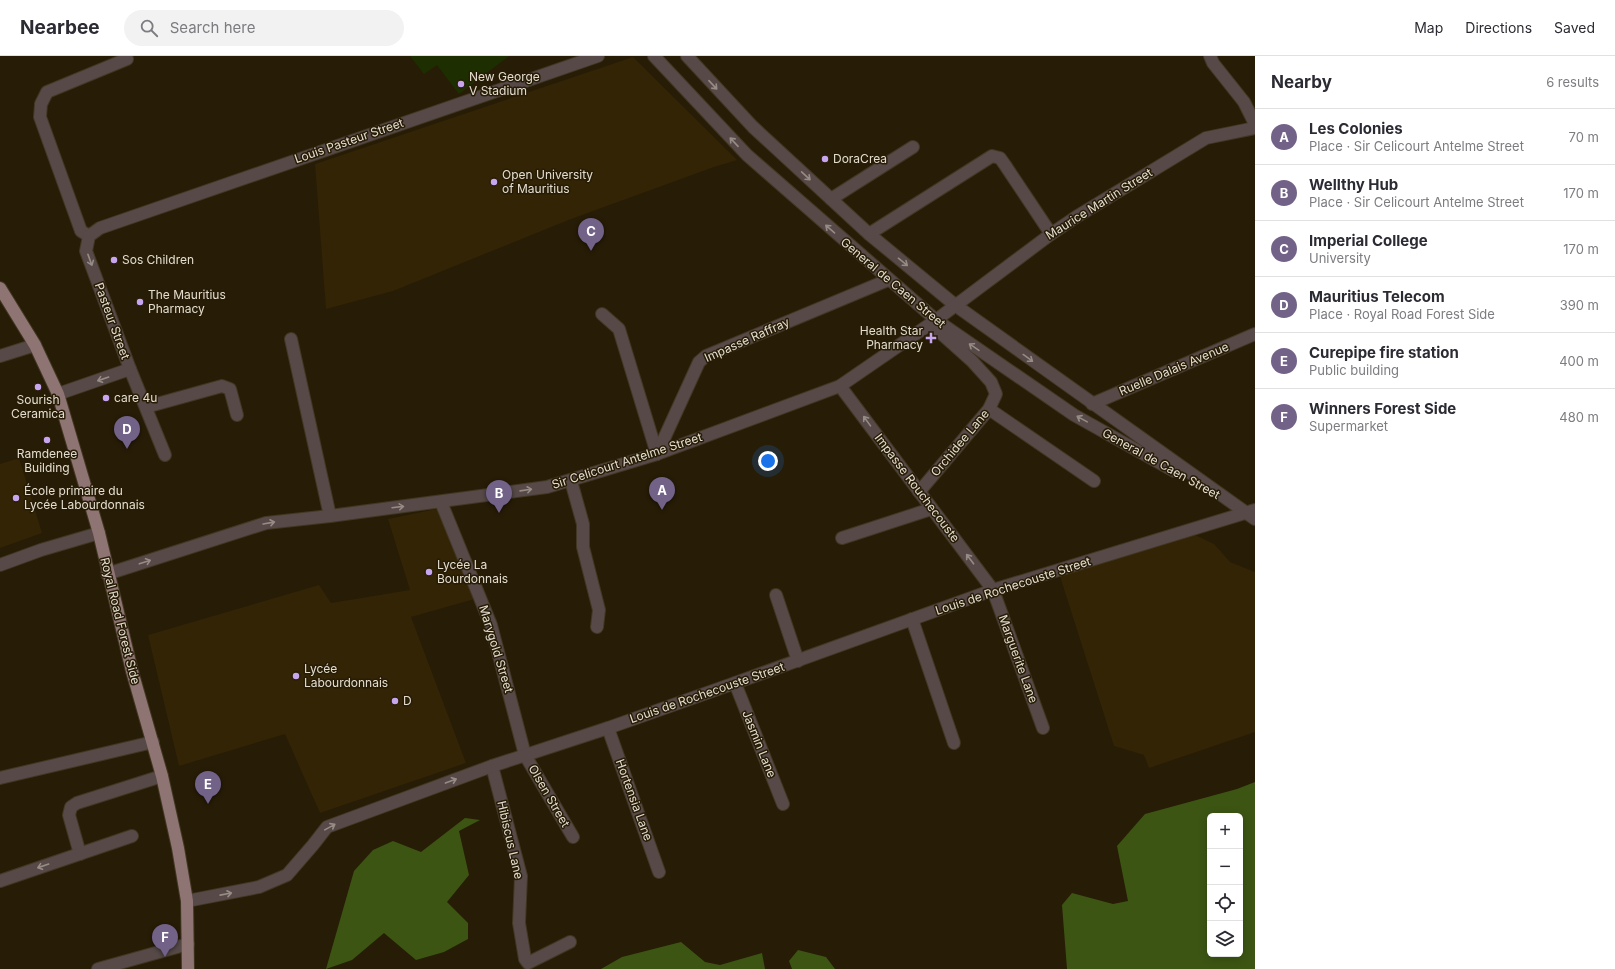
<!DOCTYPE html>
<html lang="en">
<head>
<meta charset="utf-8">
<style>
	body { margin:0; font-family:Inter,sans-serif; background:#f2f2f3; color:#2b2b33 }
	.controls { position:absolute; right:12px; bottom:12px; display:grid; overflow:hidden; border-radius:6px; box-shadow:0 2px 10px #0003 }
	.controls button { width:36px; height:36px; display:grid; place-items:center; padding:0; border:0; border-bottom:1px solid #e1e1e2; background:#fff; color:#2b2b33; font:20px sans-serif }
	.you { position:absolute; left:768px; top:405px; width:14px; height:14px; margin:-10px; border:3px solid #fff; border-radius:50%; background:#1a73e8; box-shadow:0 0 0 6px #1a73e833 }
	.badge { display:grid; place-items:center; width:26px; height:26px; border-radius:50%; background:#726288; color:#fff; font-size:13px; font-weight:700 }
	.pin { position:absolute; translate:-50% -33px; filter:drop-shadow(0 1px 2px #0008) }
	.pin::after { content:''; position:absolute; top:21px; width:14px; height:12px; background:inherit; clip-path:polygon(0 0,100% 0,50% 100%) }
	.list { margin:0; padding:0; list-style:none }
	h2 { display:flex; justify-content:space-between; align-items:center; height:52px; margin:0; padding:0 16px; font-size:17px }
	h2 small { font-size:13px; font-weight:400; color:#7c7c81 }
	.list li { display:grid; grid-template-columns:26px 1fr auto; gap:12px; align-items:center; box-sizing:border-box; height:56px; padding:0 16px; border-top:1px solid #e1e1e2 }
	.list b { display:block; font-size:15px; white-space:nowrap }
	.list p { margin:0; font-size:13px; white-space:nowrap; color:#7c7c81 }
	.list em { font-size:13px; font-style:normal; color:#7c7c81 }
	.icon { flex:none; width:22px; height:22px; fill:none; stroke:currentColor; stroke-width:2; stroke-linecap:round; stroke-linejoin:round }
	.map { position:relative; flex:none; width:1255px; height:913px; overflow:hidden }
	header { display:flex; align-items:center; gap:24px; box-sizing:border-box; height:56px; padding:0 20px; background:#fff; border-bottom:1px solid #e1e1e2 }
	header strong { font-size:19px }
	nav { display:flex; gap:22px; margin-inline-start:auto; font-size:14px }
	.search { width:280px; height:36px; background:#f2f2f3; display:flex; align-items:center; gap:10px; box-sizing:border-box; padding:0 14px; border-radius:22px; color:#7c7c81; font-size:15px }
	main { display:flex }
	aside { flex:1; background:#fff }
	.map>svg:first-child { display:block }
	.built { fill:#322405 }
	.green { fill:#1d2f00 }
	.forest { fill:#3c5513; fill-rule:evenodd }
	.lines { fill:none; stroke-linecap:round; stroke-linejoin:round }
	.minor-casing { stroke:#413722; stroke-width:14 }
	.major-casing { stroke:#413722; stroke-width:14 }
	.minor { stroke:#564948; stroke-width:12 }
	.major { stroke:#8e7472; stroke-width:12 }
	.oneway { stroke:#968c85 }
	.poi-dot { fill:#c8a6ef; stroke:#271c06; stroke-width:1.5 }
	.labels { text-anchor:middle; stroke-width:3; stroke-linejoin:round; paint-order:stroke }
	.poi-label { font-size:12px; fill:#e4ddcf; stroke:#271c06; text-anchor:start }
	.street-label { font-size:12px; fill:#e4ddcf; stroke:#271c06 }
</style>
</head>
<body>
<header>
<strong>Nearbee</strong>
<div class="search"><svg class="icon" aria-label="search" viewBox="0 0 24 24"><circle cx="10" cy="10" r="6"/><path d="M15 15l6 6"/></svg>Search here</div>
<nav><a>Map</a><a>Directions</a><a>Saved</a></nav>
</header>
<main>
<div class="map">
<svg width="1255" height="913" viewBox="0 0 1255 913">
	<rect width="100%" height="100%" fill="#271c06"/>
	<!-- built -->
	<g class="built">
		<path d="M633 1 737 104 714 111 571 163 393 235 326 253 315 108Z"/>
		<path d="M19 402 42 477 0 492V408Z"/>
		<path d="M441 452 478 542 411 561 466 707 320 757 285 678 179 710 148 579 319 529 331 547 410 534 388 463Z"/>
		<path d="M1187 475 1214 488 1230 506 1255 516V676L1149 712 1144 699 1114 690 1058 514Z"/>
	</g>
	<!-- green -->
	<path class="green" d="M410 0H509L459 38 437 9 424 18Z"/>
	<!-- forest -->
	<g class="forest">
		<path d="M1255 726V913H1067L1062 849 1072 837 1113 848 1128 845 1117 790 1145 758 1237 733ZM1210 760H1240V898H1210Z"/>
		<path d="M465 762 480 764 459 775 469 819 447 846 468 867V883L444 896 416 904 384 877 352 904 326 913 354 815 373 794 393 785 421 796Z"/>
		<path d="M681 886 705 906 720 909 762 897 765 913H601L622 901Z"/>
		<path d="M798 894 826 901 835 913H792L789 905Z"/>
	</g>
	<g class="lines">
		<defs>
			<g id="minor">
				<path d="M654 0 747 99 936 264 1074 359 1174 415"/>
				<path d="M687 0 753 71 869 178 955 249 1255 463"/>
				<path d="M1210 0 1213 7 1244 46 1255 68"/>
				<path d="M831 143 913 91"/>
				<path d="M869 178 992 100 1000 102 1005 109 1051 178"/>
				<path d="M89 180 81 175 40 61 41 48 47 36 127 3"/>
				<path d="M602 258 619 273 657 398"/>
				<path d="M291 283 330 460"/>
				<path d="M0 300 35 289"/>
				<path d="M130 313 165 399"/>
				<path d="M840 330 993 534 1043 672"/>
				<path d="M58 338 130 313 86 195 89 180 100 172 598 0"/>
				<path d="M1092 348 1255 278"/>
				<path d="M146 351 222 330 230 333 237 359"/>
				<path d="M989 353 1094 425"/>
				<path d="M657 398 699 306 706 300 888 224"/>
				<path d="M571 425 583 468V491L599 554 597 571"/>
				<path d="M919 436 989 353 996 338 991 326 972 305 934 271"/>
				<path d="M441 446 491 569 525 699 573 781"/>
				<path d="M842 482 931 453"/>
				<path d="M0 509 41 494 99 477"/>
				<path d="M107 518 266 467 330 460 547 431 657 398 840 330 936 264 1051 178 1076 161 1206 82 1255 72"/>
				<path d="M776 539 798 605"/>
				<path d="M912 563 954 687"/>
				<path d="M735 627 783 748"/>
				<path d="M608 672 659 816"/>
				<path d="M492 710 521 820 519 867 525 903 528 907 570 886"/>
				<path d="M0 722 153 686"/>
				<path d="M80 798 69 759 71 751 77 747 162 720"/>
				<path d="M0 825 132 780"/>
				<path d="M187 845 259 831 287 819 313 789 327 771 492 710 608 672 735 627 993 534 1255 454"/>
				<path d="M98 913 188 888"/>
			</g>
			<path id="major" d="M0 232 35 289 58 338 99 477 132 615 162 720 178 792 187 845 188 913"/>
		</defs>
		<!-- minor casing -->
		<use href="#minor" class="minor-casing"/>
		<!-- major casing -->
		<use href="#major" class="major-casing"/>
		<!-- minor -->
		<use href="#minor" class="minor"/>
		<!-- major -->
		<use href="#major" class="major"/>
	</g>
	<!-- one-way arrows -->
	<defs><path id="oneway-shaft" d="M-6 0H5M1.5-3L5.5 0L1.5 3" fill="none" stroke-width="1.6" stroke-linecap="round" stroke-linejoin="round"/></defs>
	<g class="oneway">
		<use href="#oneway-shaft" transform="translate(713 29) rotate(47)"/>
		<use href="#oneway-shaft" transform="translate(734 86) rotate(-133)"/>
		<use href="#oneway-shaft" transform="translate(806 120) rotate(43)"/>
		<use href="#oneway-shaft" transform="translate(830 173) rotate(-139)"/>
		<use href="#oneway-shaft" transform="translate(90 204) rotate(70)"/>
		<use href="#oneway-shaft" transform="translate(903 206) rotate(39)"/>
		<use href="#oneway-shaft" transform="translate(974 291) rotate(-146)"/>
		<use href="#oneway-shaft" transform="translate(1028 302) rotate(36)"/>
		<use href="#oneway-shaft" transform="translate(103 323) rotate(161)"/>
		<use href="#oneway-shaft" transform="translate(1082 363) rotate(-151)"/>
		<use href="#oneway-shaft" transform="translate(867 365) rotate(-126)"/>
		<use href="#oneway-shaft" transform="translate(526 434) rotate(-8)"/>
		<use href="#oneway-shaft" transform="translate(398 451) rotate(-7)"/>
		<use href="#oneway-shaft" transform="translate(269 467) rotate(-10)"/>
		<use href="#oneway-shaft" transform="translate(970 503) rotate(-127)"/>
		<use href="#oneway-shaft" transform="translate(145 506) rotate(-18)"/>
		<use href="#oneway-shaft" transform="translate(451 725) rotate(-20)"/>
		<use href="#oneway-shaft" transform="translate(330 771) rotate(-29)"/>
		<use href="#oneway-shaft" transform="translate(43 810) rotate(161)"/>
		<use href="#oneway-shaft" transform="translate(226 838) rotate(-11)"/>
	</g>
	<!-- markers -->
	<g class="poi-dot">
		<circle cx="461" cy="28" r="4"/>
		<circle cx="825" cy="103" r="4"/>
		<circle cx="494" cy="126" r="4"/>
		<circle cx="114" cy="204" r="4"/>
		<circle cx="140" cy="246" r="4"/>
		<path d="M929 276h4v4h4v4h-4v4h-4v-4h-4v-4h4z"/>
		<circle cx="38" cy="331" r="4"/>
		<circle cx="106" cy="342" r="4"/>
		<circle cx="47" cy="384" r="4"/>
		<circle cx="16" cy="442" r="4"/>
		<circle cx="429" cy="516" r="4"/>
		<circle cx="296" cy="620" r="4"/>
		<circle cx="395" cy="645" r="4"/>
	</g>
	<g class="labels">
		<!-- poi labels -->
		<g class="poi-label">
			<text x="469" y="25">New George<tspan x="469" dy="14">V Stadium</tspan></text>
			<text x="833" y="107">DoraCrea</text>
			<text x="502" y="123">Open University<tspan x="502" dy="14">of Mauritius</tspan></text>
			<text x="122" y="208">Sos Children</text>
			<text x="148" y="243">The Mauritius<tspan x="148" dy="14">Pharmacy</tspan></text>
			<text x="923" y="279" text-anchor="end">Health Star<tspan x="923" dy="14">Pharmacy</tspan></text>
			<text x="114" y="346">care 4u</text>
			<text x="38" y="348" text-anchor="middle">Sourish<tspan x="38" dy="14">Ceramica</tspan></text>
			<text x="47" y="402" text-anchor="middle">Ramdenee<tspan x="47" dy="14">Building</tspan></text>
			<text x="24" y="439">École primaire du<tspan x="24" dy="14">Lycée Labourdonnais</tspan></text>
			<text x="437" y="513">Lycée La<tspan x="437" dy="14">Bourdonnais</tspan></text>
			<text x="304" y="617">Lycée<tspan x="304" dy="14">Labourdonnais</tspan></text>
			<text x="403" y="649">D</text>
		</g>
		<!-- street labels -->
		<g class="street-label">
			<text transform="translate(349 85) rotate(-19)" y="4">Louis Pasteur Street</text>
			<text transform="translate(1099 148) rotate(-32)" y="4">Maurice Martin Street</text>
			<text transform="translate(893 227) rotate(40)" y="4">General de Caen Street</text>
			<text transform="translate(112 265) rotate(70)" y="4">Pasteur Street</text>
			<text transform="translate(747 284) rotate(-24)" y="4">Impasse Raffray</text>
			<text transform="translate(1174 313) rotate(-23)" y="4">Ruelle Dalais Avenue</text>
			<text transform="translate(960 387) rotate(-50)" y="4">Orchidee Lane</text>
			<text transform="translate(627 405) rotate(-18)" y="4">Sir Celicourt Antelme Street</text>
			<text transform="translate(1161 408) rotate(29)" y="4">General de Caen Street</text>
			<text transform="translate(917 432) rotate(53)" y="4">Impasse Rouchecouste</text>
			<text transform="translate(1013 530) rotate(-18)" y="4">Louis de Rochecouste Street</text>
			<text transform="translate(120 565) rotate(76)" y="4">Royal Road Forest Side</text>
			<text transform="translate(496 593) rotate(73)" y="4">Marygold Street</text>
			<text transform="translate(1018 603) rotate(70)" y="4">Marguerite Lane</text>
			<text transform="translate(707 637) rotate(-19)" y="4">Louis de Rochecouste Street</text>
			<text transform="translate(759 688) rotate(68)" y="4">Jasmin Lane</text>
			<text transform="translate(549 740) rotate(60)" y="4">Olsen Street</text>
			<text transform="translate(634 744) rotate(70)" y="4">Hortensia Lane</text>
			<text transform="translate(510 784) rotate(77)" y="4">Hibiscus Lane</text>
		</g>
	</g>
</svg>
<div class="controls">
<button>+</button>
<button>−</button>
<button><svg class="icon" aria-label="locate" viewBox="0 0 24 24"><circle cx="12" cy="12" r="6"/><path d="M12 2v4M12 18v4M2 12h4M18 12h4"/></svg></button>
<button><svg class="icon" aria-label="layers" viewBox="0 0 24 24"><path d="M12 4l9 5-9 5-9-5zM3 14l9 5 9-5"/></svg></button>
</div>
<div class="you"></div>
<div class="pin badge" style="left:662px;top:454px">A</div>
<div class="pin badge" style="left:499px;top:457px">B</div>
<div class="pin badge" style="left:591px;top:195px">C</div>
<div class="pin badge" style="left:127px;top:393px">D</div>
<div class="pin badge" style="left:208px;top:748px">E</div>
<div class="pin badge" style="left:165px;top:901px">F</div>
</div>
<aside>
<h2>Nearby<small>6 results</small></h2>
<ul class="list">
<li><span class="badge">A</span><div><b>Les Colonies</b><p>Place · Sir Celicourt Antelme Street</p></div><em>70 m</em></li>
<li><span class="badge">B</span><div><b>Wellthy Hub</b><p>Place · Sir Celicourt Antelme Street</p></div><em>170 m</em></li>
<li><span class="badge">C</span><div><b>Imperial College</b><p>University</p></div><em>170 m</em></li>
<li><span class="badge">D</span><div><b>Mauritius Telecom</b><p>Place · Royal Road Forest Side</p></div><em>390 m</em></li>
<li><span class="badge">E</span><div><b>Curepipe fire station</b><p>Public building</p></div><em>400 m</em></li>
<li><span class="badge">F</span><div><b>Winners Forest Side</b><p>Supermarket</p></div><em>480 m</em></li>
</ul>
</aside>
</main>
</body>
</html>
